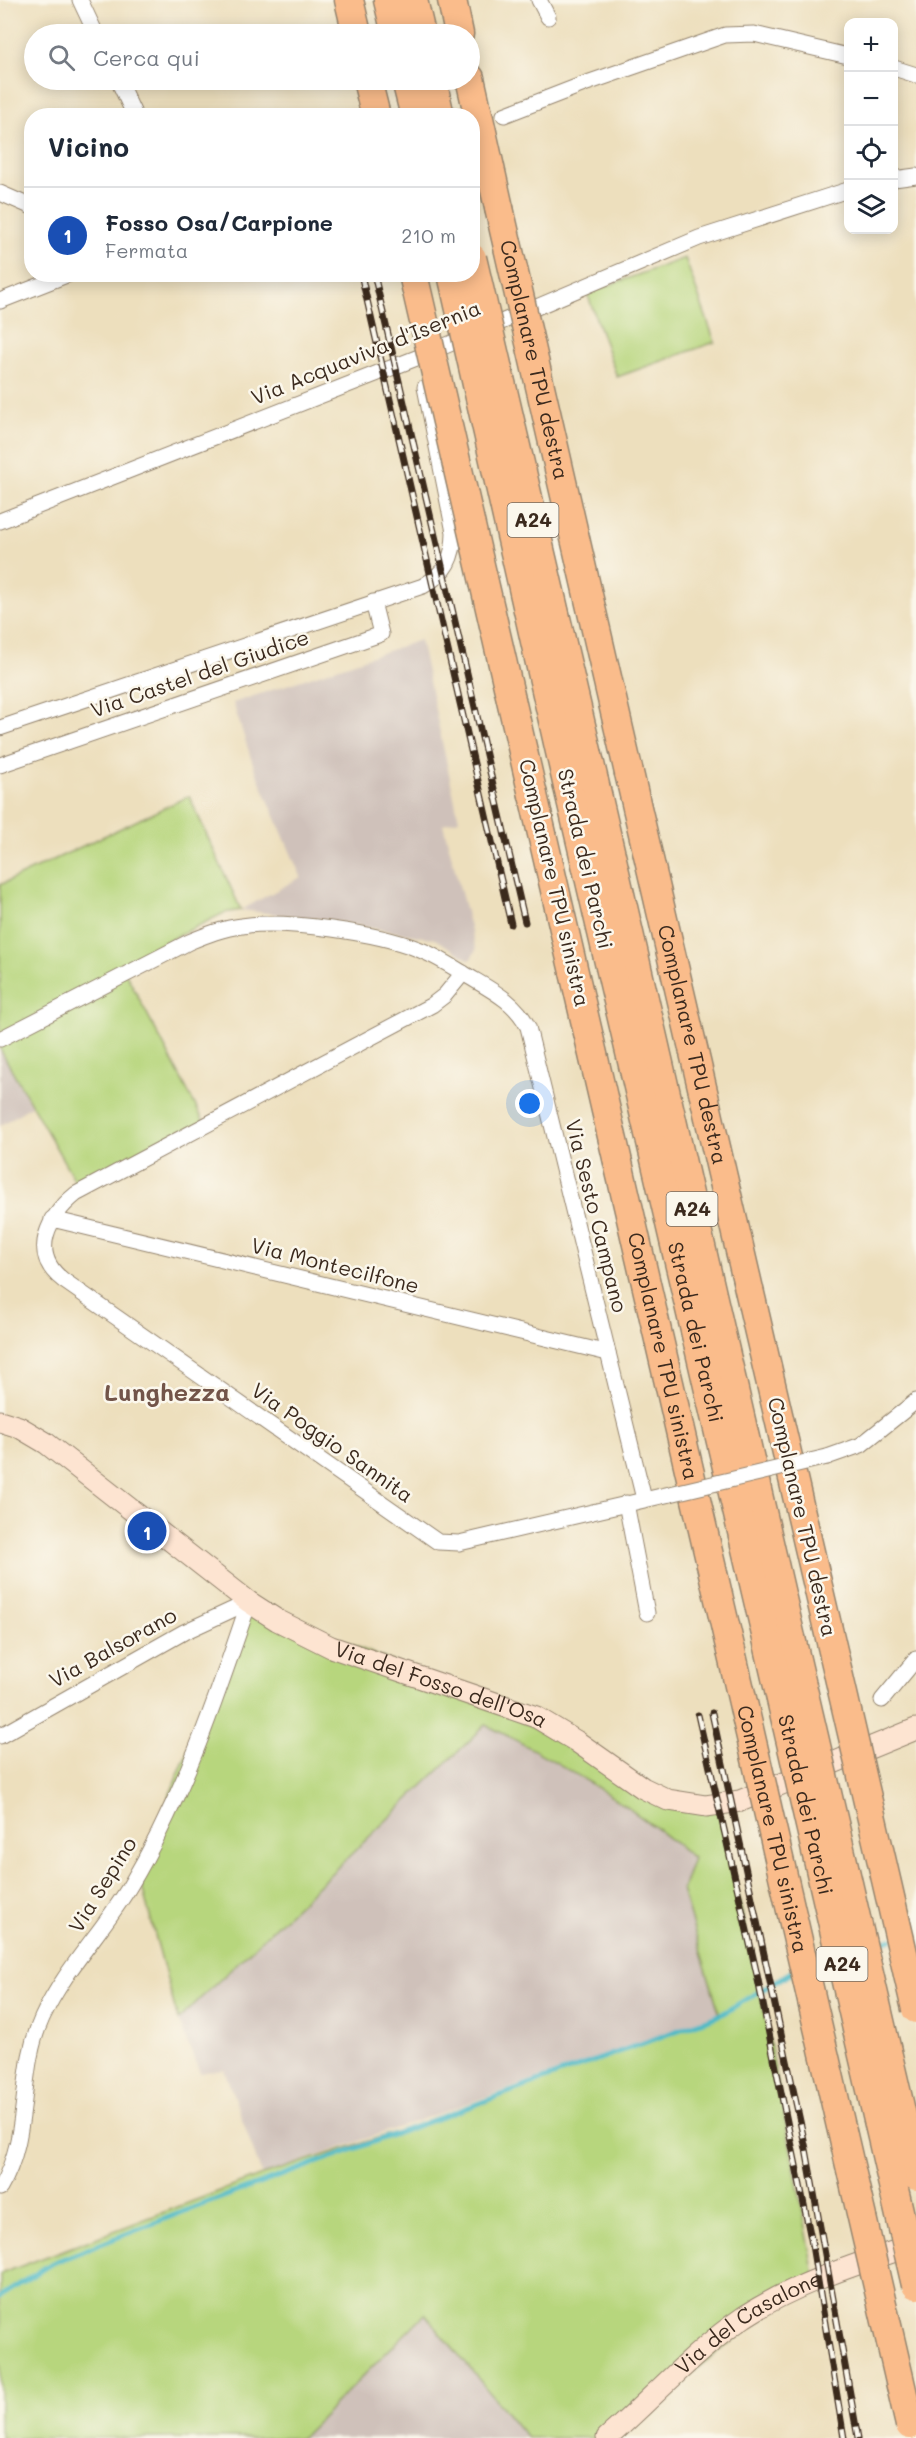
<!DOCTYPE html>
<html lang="it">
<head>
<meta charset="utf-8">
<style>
	body { margin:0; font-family:Mali,sans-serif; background:#f2f2f3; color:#1f2937 }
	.controls { position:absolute; right:18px; top:18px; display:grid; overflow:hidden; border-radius:12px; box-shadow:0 3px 15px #0003 }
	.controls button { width:54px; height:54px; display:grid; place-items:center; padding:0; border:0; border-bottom:2px solid #e0e1e3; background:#fff; color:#1f2937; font:30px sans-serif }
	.you { position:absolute; left:530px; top:1104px; width:21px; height:21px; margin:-15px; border:4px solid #fff; border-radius:50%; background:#1a73e8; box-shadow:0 0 0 9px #1a73e833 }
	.badge { display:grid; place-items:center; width:39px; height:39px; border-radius:50%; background:#c8321e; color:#fff; font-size:20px; font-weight:700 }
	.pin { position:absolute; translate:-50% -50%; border:3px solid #fff; box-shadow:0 2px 6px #0006 }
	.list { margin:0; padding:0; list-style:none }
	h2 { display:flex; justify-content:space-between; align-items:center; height:78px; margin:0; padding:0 24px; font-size:26px }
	h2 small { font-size:20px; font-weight:400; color:#747a83 }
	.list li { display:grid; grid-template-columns:39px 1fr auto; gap:18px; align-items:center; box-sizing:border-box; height:96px; padding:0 24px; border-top:2px solid #e0e1e3 }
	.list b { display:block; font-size:22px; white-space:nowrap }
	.list p { margin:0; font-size:20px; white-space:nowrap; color:#747a83 }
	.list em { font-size:20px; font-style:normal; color:#747a83 }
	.icon { flex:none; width:33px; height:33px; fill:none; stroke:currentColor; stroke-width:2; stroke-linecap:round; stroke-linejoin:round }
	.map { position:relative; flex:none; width:916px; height:2438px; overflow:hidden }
	.search { position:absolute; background:#fff; box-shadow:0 3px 15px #0003; left:24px; top:24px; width:456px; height:66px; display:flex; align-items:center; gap:15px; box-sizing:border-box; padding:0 21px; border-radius:33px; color:#747a83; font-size:22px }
	.panel { position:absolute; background:#fff; box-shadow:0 3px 15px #0003; left:24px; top:108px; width:456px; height:174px; border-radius:24px }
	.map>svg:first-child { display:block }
	.industrial { fill:#cfc1ba }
	.green { fill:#b7d67d; stroke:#79804e; stroke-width:1.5 }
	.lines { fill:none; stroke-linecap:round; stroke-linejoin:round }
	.stream { stroke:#4cb9c7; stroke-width:5 }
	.street-casing { stroke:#94846e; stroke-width:17 }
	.secondary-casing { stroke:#94846e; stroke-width:23 }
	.highway-casing { stroke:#94846e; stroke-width:31 }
	.street { stroke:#fff; stroke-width:15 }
	.secondary { stroke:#fde4d1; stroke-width:21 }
	.highway { stroke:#fabc8b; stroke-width:28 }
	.rail-casing { stroke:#3b2a1e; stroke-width:7 }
	.rail { stroke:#fbf7ec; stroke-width:4.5; stroke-dasharray:14; stroke-linecap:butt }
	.street-bridge-casing { stroke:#94846e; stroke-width:17; stroke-linecap:butt }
	.highway-bridge-casing { stroke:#94846e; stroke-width:31; stroke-linecap:butt }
	.street-bridge { stroke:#fff; stroke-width:15 }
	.highway-bridge { stroke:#fabc8b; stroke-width:28 }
	.labels { text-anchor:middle; stroke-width:5; stroke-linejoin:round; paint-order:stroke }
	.shield { fill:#fbf7ec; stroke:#75685c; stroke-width:1.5 }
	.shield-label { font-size:20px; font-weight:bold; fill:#3b2a1e }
	.street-label { font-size:21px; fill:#3b2a1e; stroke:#fbf7ec }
	.quarter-label { font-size:24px; font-weight:bold; fill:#725449; stroke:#fbf7ec }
</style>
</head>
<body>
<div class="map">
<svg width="916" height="2438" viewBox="0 0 916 2438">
	<rect width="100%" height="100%" fill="#fbf7ec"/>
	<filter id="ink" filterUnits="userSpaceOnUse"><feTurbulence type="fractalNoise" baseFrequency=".0167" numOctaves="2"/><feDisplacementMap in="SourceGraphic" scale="12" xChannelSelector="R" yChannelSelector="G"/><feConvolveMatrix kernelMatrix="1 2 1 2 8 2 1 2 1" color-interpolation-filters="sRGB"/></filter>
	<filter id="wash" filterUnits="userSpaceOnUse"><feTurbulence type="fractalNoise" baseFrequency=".008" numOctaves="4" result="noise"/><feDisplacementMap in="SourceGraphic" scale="24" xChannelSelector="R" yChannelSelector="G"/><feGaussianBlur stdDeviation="1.35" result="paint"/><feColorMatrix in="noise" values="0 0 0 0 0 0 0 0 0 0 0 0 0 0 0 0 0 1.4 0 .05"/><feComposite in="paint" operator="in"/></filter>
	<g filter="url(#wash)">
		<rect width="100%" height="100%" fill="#eddfbd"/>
		<!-- industrial -->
		<g class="industrial">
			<path d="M420 640 459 820 443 824 476 950 470 960 435 939 319 919 241 910 301 877 254 767 233 703Z"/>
			<path d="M0 1049 31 1106 0 1126Z"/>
			<path d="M486 1725 536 1749 660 1829 693 1858 682 1890 720 2015 262 2175 224 2069 200 2073 178 2020Z"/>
			<path d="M425 2314 527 2438H301Z"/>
		</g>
		<!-- green -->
		<g class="green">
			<path d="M685 258 715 342 617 377 587 293Z"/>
			<path d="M189 796 241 910 224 913 121 964 204 1122 79 1188 0 1049V885Z"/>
			<path d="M249 1602 479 1698 636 1784 717 1806 757 1975 816 2280 802 2286 608 2438H527L425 2314 301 2438H0V2274L262 2175 465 2110 720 2015 682 1890 693 1858C631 1805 559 1761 486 1725L178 2020 138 1872Z"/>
		</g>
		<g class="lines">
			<!-- stream -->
			<g class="stream">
				<path d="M872 1945 892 1939"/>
				<path d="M811 1962 831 1956"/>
				<path d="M0 2297 52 2263 185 2211 720 2015 795 1970"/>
			</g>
		</g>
	</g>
	<g filter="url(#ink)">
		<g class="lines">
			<defs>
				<g id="street">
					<path d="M80 0 96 34"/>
					<path d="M539 0 548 17"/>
					<path d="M894 68 916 75"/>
					<path d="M118 80 135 116"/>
					<path d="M504 115 584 84 725 35 754 34 848 56"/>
					<path d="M894 179 916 176"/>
					<path d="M0 193 32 207"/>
					<path d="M0 301 69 274"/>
					<path d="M0 521 419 357 699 238 848 190"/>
					<path d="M0 728 423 586C446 573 454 557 454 532L425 387"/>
					<path d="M0 765 381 634 373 602"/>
					<path d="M463 973C487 988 515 1000 528 1027L644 1499"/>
					<path d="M0 1039 189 942C206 935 223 928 242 926 284 919 378 933 418 949 434 955 448 964 463 973L445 995 432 1005 76 1194C49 1216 28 1253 63 1280L438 1542 459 1543 670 1494"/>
					<path d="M52 1219 608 1353"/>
					<path d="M827 1457 861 1445 916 1401"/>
					<path d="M626 1503 647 1613"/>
					<path d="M882 1700 916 1659"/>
					<path d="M0 1736 184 1632 249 1602"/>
					<path d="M0 2188C32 2135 17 2072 42 2018 64 1970 103 1931 130 1886 183 1797 216 1700 249 1602"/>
				</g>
				<g id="secondary">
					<path id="s1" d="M0 1421 19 1427 46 1443 249 1602 277 1620 331 1647 536 1717 576 1741 643 1788 668 1800 706 1806 740 1801 916 1729"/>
					<path id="s2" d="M607 2438C653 2398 693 2352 744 2317 796 2283 857 2264 916 2244"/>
				</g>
				<g id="highway">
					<path d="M349 0 357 34"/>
					<path d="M388 0 396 34"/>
					<path d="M413 0 421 34"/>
					<path d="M452 0 459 34"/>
					<path d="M470 78 499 208"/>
					<path d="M367 80 376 116"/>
					<path d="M406 80 415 116"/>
					<path d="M432 80 440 116"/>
					<path id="s3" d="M629 773 827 1625"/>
					<path d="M594 781 791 1638"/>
					<path id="s4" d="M568 787 768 1643"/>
					<path id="s5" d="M533 795 731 1651"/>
				</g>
			</defs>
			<!-- street casing -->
			<use href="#street" class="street-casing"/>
			<!-- secondary casing -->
			<use href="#secondary" class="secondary-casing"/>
			<!-- highway casing -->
			<use href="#highway" class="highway-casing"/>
			<!-- street -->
			<use href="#street" class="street"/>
			<!-- secondary -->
			<use href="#secondary" class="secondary"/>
			<!-- highway -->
			<use href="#highway" class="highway"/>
			<defs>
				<g id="rail">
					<path d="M361 274 511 924"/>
					<path d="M374 274 525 922"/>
					<path d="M712 1713 806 2149 858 2438"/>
					<path d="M698 1715 757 1975 811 2239 844 2438"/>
				</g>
			</defs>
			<!-- rail casing -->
			<use href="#rail" class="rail-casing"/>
			<!-- rail -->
			<use href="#rail" class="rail"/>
			<defs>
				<path id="street-bridge" d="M670 1494 827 1457"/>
				<g id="highway-bridge">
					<path id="s6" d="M499 208 629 773"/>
					<path d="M472 258 594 781"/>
					<path d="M413 274 533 795"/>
					<path d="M452 274 568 787"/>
					<path d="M827 1625 916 2009"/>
					<path d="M791 1638 916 2176"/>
					<path id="s7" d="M768 1643 916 2285"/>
					<path id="s8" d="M731 1651 910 2425"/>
				</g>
			</defs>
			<!-- street-bridge casing -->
			<use href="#street-bridge" class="street-bridge-casing"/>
			<!-- highway-bridge casing -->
			<use href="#highway-bridge" class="highway-bridge-casing"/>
			<!-- street-bridge -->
			<use href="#street-bridge" class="street-bridge"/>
			<!-- highway-bridge -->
			<use href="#highway-bridge" class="highway-bridge"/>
		</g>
	</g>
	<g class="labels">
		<!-- shield labels -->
		<g class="shield">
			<rect x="507.5" y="503" width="51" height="34" rx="4.5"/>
			<rect x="666.5" y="1192" width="51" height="34" rx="4.5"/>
			<rect x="816.5" y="1947" width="51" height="34" rx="4.5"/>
		</g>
		<g class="shield-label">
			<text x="533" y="527">A24</text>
			<text x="692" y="1216">A24</text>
			<text x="842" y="1971">A24</text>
		</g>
		<!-- street labels -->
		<g class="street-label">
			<text transform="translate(366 353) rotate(-22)" y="7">Via Acquaviva d'Isernia</text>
			<text dy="7" stroke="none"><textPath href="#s6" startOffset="156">Complanare TPU destra</textPath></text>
			<text transform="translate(200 674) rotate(-19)" y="7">Via Castel del Giudice</text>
			<text transform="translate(585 859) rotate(77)" y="7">Strada dei Parchi</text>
			<text transform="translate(554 883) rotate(77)" y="7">Complanare TPU sinistra</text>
			<text dy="7" stroke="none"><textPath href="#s3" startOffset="279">Complanare TPU destra</textPath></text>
			<text transform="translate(596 1216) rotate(76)" y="7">Via Sesto Campano</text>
			<text transform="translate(335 1266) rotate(14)" y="7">Via Montecilfone</text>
			<text dy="7" stroke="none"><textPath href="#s4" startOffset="560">Strada dei Parchi</textPath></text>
			<text dy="7" stroke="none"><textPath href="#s5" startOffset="576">Complanare TPU sinistra</textPath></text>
			<text transform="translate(332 1443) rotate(35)" y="7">Via Poggio Sannita</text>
			<text transform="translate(802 1517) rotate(77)" y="7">Complanare TPU destra</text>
			<text transform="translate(113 1648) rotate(-29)" y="7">Via Balsorano</text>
			<text dy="7" stroke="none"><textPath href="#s1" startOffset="519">Via del Fosso dell'Osa</textPath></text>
			<text dy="7" stroke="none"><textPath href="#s7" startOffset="166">Strada dei Parchi</textPath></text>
			<text dy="7" stroke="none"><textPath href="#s8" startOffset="183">Complanare TPU sinistra</textPath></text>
			<text transform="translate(103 1885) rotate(-58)" y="7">Via Sepino</text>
			<text dy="7" stroke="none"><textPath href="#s2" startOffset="184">Via del Casalone</textPath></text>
		</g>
		<!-- quarter labels -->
		<g class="quarter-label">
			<text x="167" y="1401">Lunghezza</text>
		</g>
	</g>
</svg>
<div class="controls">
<button>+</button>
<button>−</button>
<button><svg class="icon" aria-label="locate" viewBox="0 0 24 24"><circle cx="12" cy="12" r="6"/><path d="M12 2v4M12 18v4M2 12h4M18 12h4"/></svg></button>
<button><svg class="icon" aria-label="layers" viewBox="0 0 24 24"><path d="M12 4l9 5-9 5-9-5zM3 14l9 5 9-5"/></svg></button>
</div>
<div class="you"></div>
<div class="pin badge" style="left:147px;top:1531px;background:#1a4fb4">1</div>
<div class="search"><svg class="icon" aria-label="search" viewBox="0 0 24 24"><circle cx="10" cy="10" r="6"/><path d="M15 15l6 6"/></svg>Cerca qui</div>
<section class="panel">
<h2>Vicino<small></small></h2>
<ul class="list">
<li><span class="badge" style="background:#1a4fb4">1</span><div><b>Fosso Osa/Carpione</b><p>Fermata</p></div><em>210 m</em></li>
</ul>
</section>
</div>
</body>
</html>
